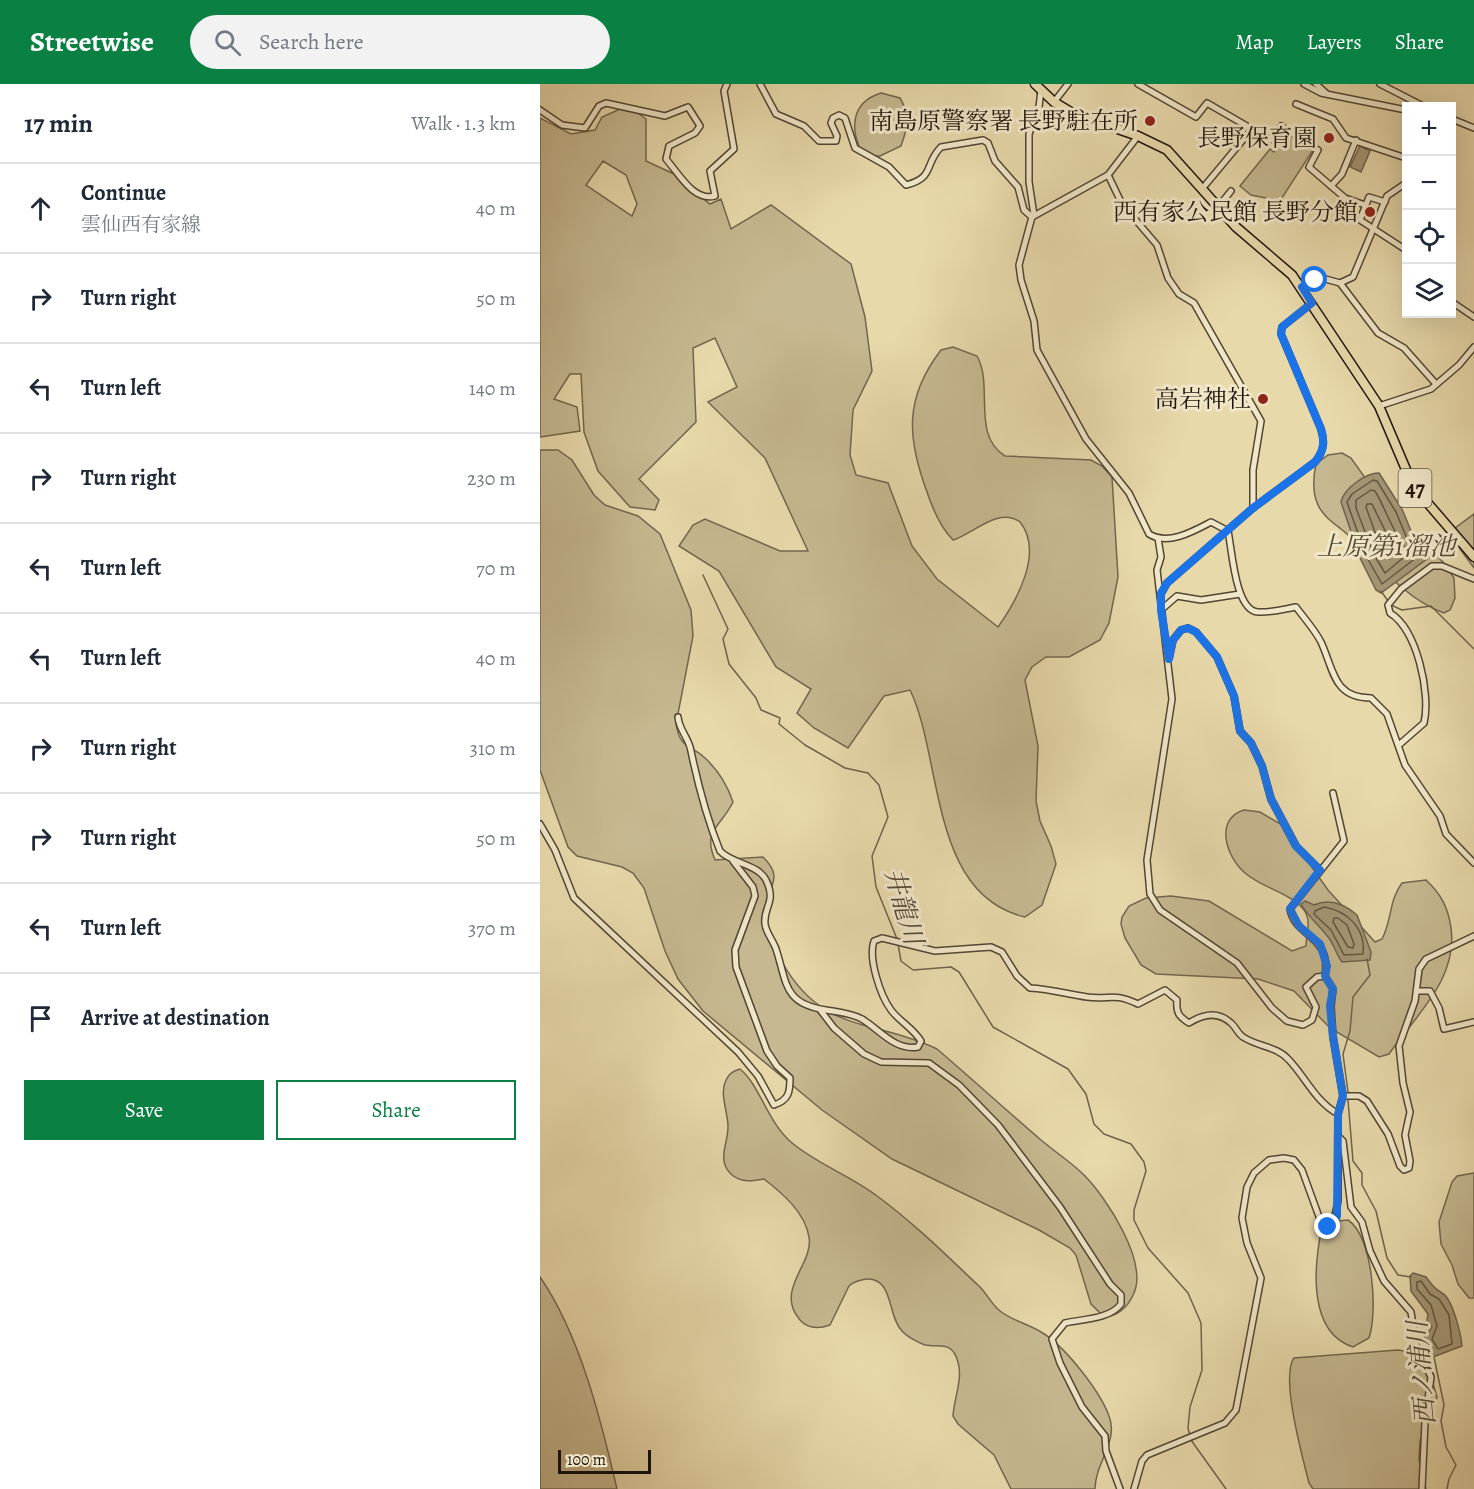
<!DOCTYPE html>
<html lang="en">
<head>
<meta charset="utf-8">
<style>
	body { margin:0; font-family:Alegreya,"Noto Serif JP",serif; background:#f2f2f3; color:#1f2937 }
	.controls { position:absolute; right:18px; top:18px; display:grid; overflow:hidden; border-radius:0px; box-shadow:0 6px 24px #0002 }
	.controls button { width:54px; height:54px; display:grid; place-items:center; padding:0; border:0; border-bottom:2px solid #e0e1e3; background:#fff; color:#1f2937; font:30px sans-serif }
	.scale { position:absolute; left:18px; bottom:15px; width:93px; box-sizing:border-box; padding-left:6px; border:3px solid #20150b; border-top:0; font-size:16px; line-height:21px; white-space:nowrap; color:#20150b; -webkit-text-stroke:4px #f0e6c8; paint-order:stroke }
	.stop { position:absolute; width:18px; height:18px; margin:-14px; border:4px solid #1a73e8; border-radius:50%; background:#fff }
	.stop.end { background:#1a73e8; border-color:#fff; box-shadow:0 2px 6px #0008 }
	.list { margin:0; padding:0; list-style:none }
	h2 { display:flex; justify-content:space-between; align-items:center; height:78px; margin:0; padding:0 24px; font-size:26px }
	h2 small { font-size:20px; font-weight:400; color:#747a83 }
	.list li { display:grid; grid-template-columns:39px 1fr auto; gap:18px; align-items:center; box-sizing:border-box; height:90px; padding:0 24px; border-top:2px solid #e0e1e3 }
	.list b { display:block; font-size:22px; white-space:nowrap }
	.list p { margin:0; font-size:20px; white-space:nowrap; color:#747a83 }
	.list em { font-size:20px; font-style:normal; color:#747a83 }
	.actions { display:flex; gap:12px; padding:18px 24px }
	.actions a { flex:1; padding:14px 0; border:2px solid #0b8043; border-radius:0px; text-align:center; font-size:21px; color:#0b8043 }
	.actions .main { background:#0b8043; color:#fff }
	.icon { flex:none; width:33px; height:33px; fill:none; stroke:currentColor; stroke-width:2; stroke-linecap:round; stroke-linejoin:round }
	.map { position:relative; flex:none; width:934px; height:1405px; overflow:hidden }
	header { display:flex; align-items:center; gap:36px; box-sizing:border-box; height:84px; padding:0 30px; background:#0b8043; color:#fff }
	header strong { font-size:28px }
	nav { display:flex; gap:33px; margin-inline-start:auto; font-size:21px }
	.search { width:420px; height:54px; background:#f2f2f3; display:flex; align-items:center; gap:15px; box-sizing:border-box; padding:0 21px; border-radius:33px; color:#747a83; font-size:22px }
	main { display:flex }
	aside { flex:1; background:#fff }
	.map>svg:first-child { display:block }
	.green { fill:#c6b890; stroke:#73664e; stroke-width:1.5; fill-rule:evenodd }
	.water { fill:#a49675; stroke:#6f624b; stroke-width:1.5 }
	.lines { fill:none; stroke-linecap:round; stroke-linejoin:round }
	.shore { stroke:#625640; stroke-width:1.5 }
	.stream { stroke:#6f624b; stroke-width:1.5 }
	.minor-casing { stroke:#524633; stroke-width:8 }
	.primary-casing { stroke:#20150b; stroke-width:11 }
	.minor { stroke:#f0e6c8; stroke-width:5 }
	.primary { stroke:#e8d9ab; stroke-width:8 }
	.route { stroke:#1a73e8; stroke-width:8 }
	.poi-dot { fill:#8f2418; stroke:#f0e6c8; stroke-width:2 }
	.labels { text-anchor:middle; stroke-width:6; stroke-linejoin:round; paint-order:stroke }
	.shield { fill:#f0e6c8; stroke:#5e5444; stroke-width:1.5 }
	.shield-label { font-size:22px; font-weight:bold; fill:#20150b }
	.poi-label { font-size:24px; fill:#20150b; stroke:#f0e6c8; text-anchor:end }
	.water-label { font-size:26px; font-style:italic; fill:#554935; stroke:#f0e6c8 }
</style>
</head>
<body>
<header>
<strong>Streetwise</strong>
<div class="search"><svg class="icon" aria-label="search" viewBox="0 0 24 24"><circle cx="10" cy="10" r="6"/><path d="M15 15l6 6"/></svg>Search here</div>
<nav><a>Map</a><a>Layers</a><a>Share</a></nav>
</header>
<main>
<aside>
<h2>17 min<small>Walk · 1.3 km</small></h2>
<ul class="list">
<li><svg class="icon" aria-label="ahead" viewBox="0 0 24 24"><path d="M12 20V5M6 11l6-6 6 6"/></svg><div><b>Continue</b><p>雲仙西有家線</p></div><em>40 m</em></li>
<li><svg class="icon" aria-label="right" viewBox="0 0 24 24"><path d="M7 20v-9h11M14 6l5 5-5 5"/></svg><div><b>Turn right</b></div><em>50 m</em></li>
<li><svg class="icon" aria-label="left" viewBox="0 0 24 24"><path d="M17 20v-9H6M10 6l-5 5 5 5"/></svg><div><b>Turn left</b></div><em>140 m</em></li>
<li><svg class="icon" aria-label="right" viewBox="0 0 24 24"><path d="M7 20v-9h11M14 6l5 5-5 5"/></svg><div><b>Turn right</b></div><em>230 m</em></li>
<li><svg class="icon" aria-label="left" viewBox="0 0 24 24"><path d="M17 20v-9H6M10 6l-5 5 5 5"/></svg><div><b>Turn left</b></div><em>70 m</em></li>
<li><svg class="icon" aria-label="left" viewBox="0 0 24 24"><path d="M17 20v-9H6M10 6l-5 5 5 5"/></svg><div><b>Turn left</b></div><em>40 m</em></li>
<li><svg class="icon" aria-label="right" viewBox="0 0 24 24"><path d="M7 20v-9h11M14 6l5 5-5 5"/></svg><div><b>Turn right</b></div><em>310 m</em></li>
<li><svg class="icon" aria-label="right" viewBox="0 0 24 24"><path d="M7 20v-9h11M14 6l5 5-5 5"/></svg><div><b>Turn right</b></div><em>50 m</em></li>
<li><svg class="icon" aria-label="left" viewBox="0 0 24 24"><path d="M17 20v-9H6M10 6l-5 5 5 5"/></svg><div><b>Turn left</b></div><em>370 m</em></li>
<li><svg class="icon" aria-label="arrive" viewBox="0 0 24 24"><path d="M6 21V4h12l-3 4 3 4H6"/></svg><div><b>Arrive at destination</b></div></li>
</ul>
<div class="actions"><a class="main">Save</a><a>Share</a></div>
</aside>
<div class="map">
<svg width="934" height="1405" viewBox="0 0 934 1405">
	<rect width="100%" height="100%" fill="#e8d9ab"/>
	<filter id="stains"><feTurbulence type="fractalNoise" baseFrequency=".00333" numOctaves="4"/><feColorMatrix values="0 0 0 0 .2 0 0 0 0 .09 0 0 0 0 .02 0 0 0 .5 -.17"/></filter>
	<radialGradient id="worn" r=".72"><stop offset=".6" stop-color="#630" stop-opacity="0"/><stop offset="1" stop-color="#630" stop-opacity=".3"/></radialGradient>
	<!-- green -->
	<g class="green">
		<path d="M341 9 360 14C371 33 368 42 361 62L340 72H324C310 48 309 19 341 9Z"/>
		<path d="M80 25 98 29 106 35V77L134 90 170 120 181 115 191 145 231 121 311 180 325 233 332 287 313 326 310 371 316 391 348 399 372 462 397 495 458 543C477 516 504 468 480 438 459 422 433 450 413 456 400 443 393 426 387 408 367 354 364 314 401 266L413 263 437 272C454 302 431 351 465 372L551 376 562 382 572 393 578 493 569 539 560 556 529 573H506L492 583 485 596 498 662 496 717 500 737 511 762 516 780 502 821 485 833C389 811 403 674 370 606L344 612 308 664 274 644 257 629 271 605 236 583 179 487 139 462 153 441 165 435 240 467H268L225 374 168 318 197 303 175 254 153 264 156 338 99 395 119 416 115 426 90 423 58 387 44 348 41 290H30L14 315 37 323 40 347 0 353V34L31 50 55 46 62 33ZM63 77 86 91 97 120 92 132 46 101Z"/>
		<path d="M748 50 773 66 740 117 711 111 700 102 730 65 734 68Z"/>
		<path d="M0 366H18L32 376 54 411 65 421 98 432 120 450 151 526 153 552 136 640C140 665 150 660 165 674 179 687 187 700 193 718 181 743 162 746 175 776L223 773C247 796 224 804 225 831 226 849 234 863 242 878 283 951 333 934 397 965 432 995 466 1026 501 1056 515 1068 531 1078 544 1091 566 1113 608 1177 594 1209 588 1223 578 1232 564 1233L551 1220 536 1171 530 1164 499 1146 352 1075 282 1026 163 927 138 895 125 867 104 804 93 789 82 783 37 772 28 763 0 686Z"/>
		<path d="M802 369 811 374 848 426 903 478 914 494 915 514 910 526 904 529C865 515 836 478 807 450 797 441 784 434 778 421 772 408 773 394 776 380L788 371Z"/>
		<path d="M934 430V484L920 465 915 444Z"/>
		<path d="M704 726 720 728 742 741 788 806 835 858 842 855C852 836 849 816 862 799L886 796C901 810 908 823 911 844 918 895 876 931 849 970L839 973 790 944 754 907 718 895 616 890 601 881 585 854 581 840 582 833 589 822 606 814 631 812 669 817 752 867 766 862C766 850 772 837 764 826 749 808 722 804 705 789 686 773 674 735 704 726Z"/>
		<path d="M200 985C220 1001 227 1038 252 1059 279 1081 311 1092 337 1112 374 1139 407 1172 440 1203 447 1210 452 1221 460 1227 473 1237 488 1240 501 1248 524 1261 560 1307 569 1332 579 1357 555 1379 555 1405H471L454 1371 418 1340 413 1332C414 1314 423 1295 418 1278 412 1256 399 1264 385 1261 379 1259 366 1252 362 1247 347 1232 354 1193 326 1195 320 1196 313 1198 309 1202L290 1241C279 1245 268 1245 260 1236 234 1206 274 1180 269 1153 265 1128 242 1109 224 1095 213 1097 202 1099 192 1091 176 1077 188 1060 188 1043 188 1027 179 1010 186 996 189 989 194 987 200 985Z"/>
		<path d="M934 1089V1214H929L918 1200 912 1181 901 1160 899 1138 912 1098 917 1092Z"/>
		<path d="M808 1136C833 1152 838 1228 829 1254L813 1263C767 1248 774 1181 782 1143L788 1138Z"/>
		<path d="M0 1193C40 1251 61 1336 77 1405H0Z"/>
		<path d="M858 1266 876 1269 881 1275 889 1286 897 1313 880 1357 879 1376 886 1405H773L769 1399C763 1375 740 1293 754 1274Z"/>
	</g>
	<!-- water -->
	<g class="water">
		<path d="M820 62 830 67 821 88 810 83Z"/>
		<path d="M839 389 862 425 874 454 895 469 841 509 836 506 820 474 801 418C804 404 826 389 839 389Z"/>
		<path d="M765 817 774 821C790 814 804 820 817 831L831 868 830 876 802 878C796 870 794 860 788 853 779 841 769 834 761 820Z"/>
		<path d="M873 1189 886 1193C892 1201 894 1204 902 1209 913 1215 921 1251 922 1262L893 1273 884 1254 892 1243 887 1236 888 1230 871 1207 870 1192Z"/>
	</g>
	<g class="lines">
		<!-- shore -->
		<g class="shore">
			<path d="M833 396 837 397 856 428 868 457 881 470 842 500 826 472 807 418 812 410Z"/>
			<path d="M831 406 835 407C847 427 854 452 869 469L845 489 833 469 816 424V416Z"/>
			<path d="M827 420H832L855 467 849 475 841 465 826 423Z"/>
			<path d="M784 823C808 827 826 845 823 870L804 871 791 846 774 830 775 827Z"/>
			<path d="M798 834 807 841 814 860 813 864 808 863 793 838 794 834Z"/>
			<path d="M881 1197 890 1210 899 1215 909 1231 912 1260 898 1265 892 1255 897 1242 891 1221 877 1205V1198Z"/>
		</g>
		<!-- stream -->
		<g class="stream">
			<path d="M163 491 188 545 183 555 189 580 216 614 221 626 240 634 239 640 265 661 305 684 328 689 339 701 348 733 332 772 336 803 357 855"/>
			<path d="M841 507 848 517"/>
			<path d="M851 521 862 526 891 522 934 565"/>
			<path d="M358 860 361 877 373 886 411 883 419 888 453 943 528 985 546 1010 554 1040 564 1050 591 1060 604 1078 606 1087 594 1126V1136L608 1164 648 1209 661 1239 662 1286 650 1323 648 1344 651 1356 686 1405"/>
			<path d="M808 1008 803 970 810 947 813 913 830 891 827 875"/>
			<path d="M808 1016 813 1077 822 1089V1101L836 1127 847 1174 858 1191 871 1193"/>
			<path d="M894 1273 904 1321 901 1337 906 1363 916 1381 909 1395 907 1405"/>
		</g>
		<defs>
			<g id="minor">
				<path d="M220 0 236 30 264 42 279 57H296L297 52 291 39 293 34 299 31 305 34 315 64 349 83 366 101C395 94 384 80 401 63L443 56 448 59 455 77 478 103 484 126 492 133"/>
				<path d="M598 0 656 33 667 19 731 56 741 42 778 66 769 83 791 102 802 90 816 56"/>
				<path d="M764 0 781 9 866 26"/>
				<path d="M776 0 787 10"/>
				<path d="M840 0 883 22"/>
				<path d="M514 18 528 0"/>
				<path d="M756 20 793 35 806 54 866 74"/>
				<path d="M0 26 22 41 45 44 59 22 66 19 125 32 148 23 160 42 155 49 129 62 126 75C139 90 154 118 175 112L170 87 194 65 184 7 187 0"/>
				<path d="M912 35 934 44"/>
				<path d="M598 52 568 91 492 133 479 181 481 196 494 237 497 266 546 355 589 409 609 450C628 462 654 447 671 438L688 447C692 465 695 527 718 528 730 529 744 525 756 523 764 534 775 546 781 558 794 586 793 614 831 614L847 630 865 681 900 732 906 750 934 779"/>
				<path d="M568 91 582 120 617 161 628 194 639 210 654 219 721 337 713 386V424"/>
				<path d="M791 102 805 114 825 121"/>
				<path d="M662 105 712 45"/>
				<path d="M845 118 829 113 820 136 866 166"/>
				<path d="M678 123 691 107"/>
				<path d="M494 131 489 98V50L499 23 501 6"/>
				<path d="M800 199 838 249 864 264 896 300"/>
				<path d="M761 203 782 194 800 199 813 193 847 112 866 99"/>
				<path d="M912 218 934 233"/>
				<path d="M839 322 891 305 919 281 934 263"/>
				<path d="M622 508 627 499 713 424 775 378C784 367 785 358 781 345L741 250 742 243 772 219"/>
				<path d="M622 525 637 512 661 516 700 510"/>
				<path d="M629 574 633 556 641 546 648 544 656 548 677 573 694 612 700 647 711 659 722 682 731 715 756 762 780 786"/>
				<path d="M138 633C139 646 149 654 151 667 158 701 167 735 180 767 192 780 218 780 226 796 237 819 223 822 225 840 226 849 233 856 236 865 247 898 243 920 286 926 298 928 311 929 322 935 340 946 355 967 378 963L381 957C373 944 359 937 351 926 340 911 328 874 334 857L342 854 395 867 451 863 462 868 477 892 490 904C510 905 527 910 547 913 571 916 572 908 598 920L625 906 637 916C636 928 638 932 649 939 663 930 678 927 691 939 696 943 698 950 703 953 718 963 737 962 749 976 766 994 775 1017 798 1030"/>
				<path d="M860 660 884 639C891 610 877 545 850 529L848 521 861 505 892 482H902L934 495"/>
				<path d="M0 740 15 766 34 814 198 968 218 992 234 1021C249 1016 250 1008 250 994L237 982 227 967 196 883 195 866 215 812 213 803 193 777"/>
				<path d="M785 892C792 851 755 854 750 825L804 757 793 709"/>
				<path d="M878 907H890L899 924 904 945 934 938"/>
				<path d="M281 927 294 944 324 970 341 978 389 979 419 1001 458 1041 520 1123 570 1200 581 1211V1220C570 1235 543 1235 525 1239L512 1255 520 1279 542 1323 565 1352 566 1367 580 1405"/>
				<path d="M803 1012H819L827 1017 848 1050 860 1082 864 1086 869 1084 870 1077 865 1051 870 1028 863 999 859 962 875 917 879 885 886 875 934 852"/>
				<path d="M798 1052 803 1057 811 1123 822 1138 830 1167 844 1197 871 1228 876 1261 891 1293 885 1338 882 1405"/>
				<path d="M594 1405 602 1377 607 1371 685 1339 696 1326 721 1194 707 1159 702 1134 707 1103 714 1089 729 1076 744 1074 754 1076 762 1086 782 1141H793L798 1117V1030L803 1012 793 953 791 922 793 905 785 892 777 893 766 903 776 923 772 936 763 941 747 937 732 924 697 879 620 826 610 810 607 776 632 615 617 486 621 473 618 454"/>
			</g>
			<path id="primary" d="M495 0 514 18 534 30 598 52 627 66 696 143 752 191 839 322 873 402 934 473"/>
		</defs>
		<!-- minor casing -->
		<use href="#minor" class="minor-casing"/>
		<!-- primary casing -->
		<use href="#primary" class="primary-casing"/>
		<!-- minor -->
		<use href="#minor" class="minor"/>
		<!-- primary -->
		<use href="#primary" class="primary"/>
	</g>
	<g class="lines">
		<!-- route -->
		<path class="route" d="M775 196 762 203 772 219 742 243 741 250 781 345C785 358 784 367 775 378L713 424 627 499 621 509V526L629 575 633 556 641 546 648 544 656 548 677 573 694 612 700 647 711 659 722 682 731 715 756 762 780 786 750 825 759 842 780 860 787 882 785 892 793 905 790 922 793 952 803 1012 798 1030 797 1132 793 1141 788 1143"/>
	</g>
	<!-- markers -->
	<g class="poi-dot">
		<circle cx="610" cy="37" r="6"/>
		<circle cx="789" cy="54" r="6"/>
		<circle cx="830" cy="128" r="6"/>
		<circle cx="723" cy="315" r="6"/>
	</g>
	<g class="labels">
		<!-- shield labels -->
		<rect class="shield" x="858.5" y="385" width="33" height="38" rx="4.5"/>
		<g class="shield-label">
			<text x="875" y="412">47</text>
		</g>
		<!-- poi labels -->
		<g class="poi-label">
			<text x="598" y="45">南島原警察署 長野駐在所</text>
			<text x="777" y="62">長野保育園</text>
			<text x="818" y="136">西有家公民館 長野分館</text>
			<text x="711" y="323">高岩神社</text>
		</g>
		<!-- water labels -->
		<g class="water-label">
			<text x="846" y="471">上原第1溜池</text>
			<text transform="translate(364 822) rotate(74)" y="9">井龍川</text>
			<text transform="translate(881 1289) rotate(-95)" y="9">西ノ浦川</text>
		</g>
	</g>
	<rect width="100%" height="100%" filter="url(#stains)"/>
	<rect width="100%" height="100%" fill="url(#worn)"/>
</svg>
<div class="controls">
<button>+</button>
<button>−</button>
<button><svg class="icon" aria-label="locate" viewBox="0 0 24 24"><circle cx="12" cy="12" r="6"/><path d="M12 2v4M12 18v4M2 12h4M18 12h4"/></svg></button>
<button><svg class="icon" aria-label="layers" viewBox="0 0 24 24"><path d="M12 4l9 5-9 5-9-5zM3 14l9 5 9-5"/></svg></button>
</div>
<div class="scale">100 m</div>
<div class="stop" style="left:775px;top:196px"></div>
<div class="stop end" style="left:788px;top:1143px"></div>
</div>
</main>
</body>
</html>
